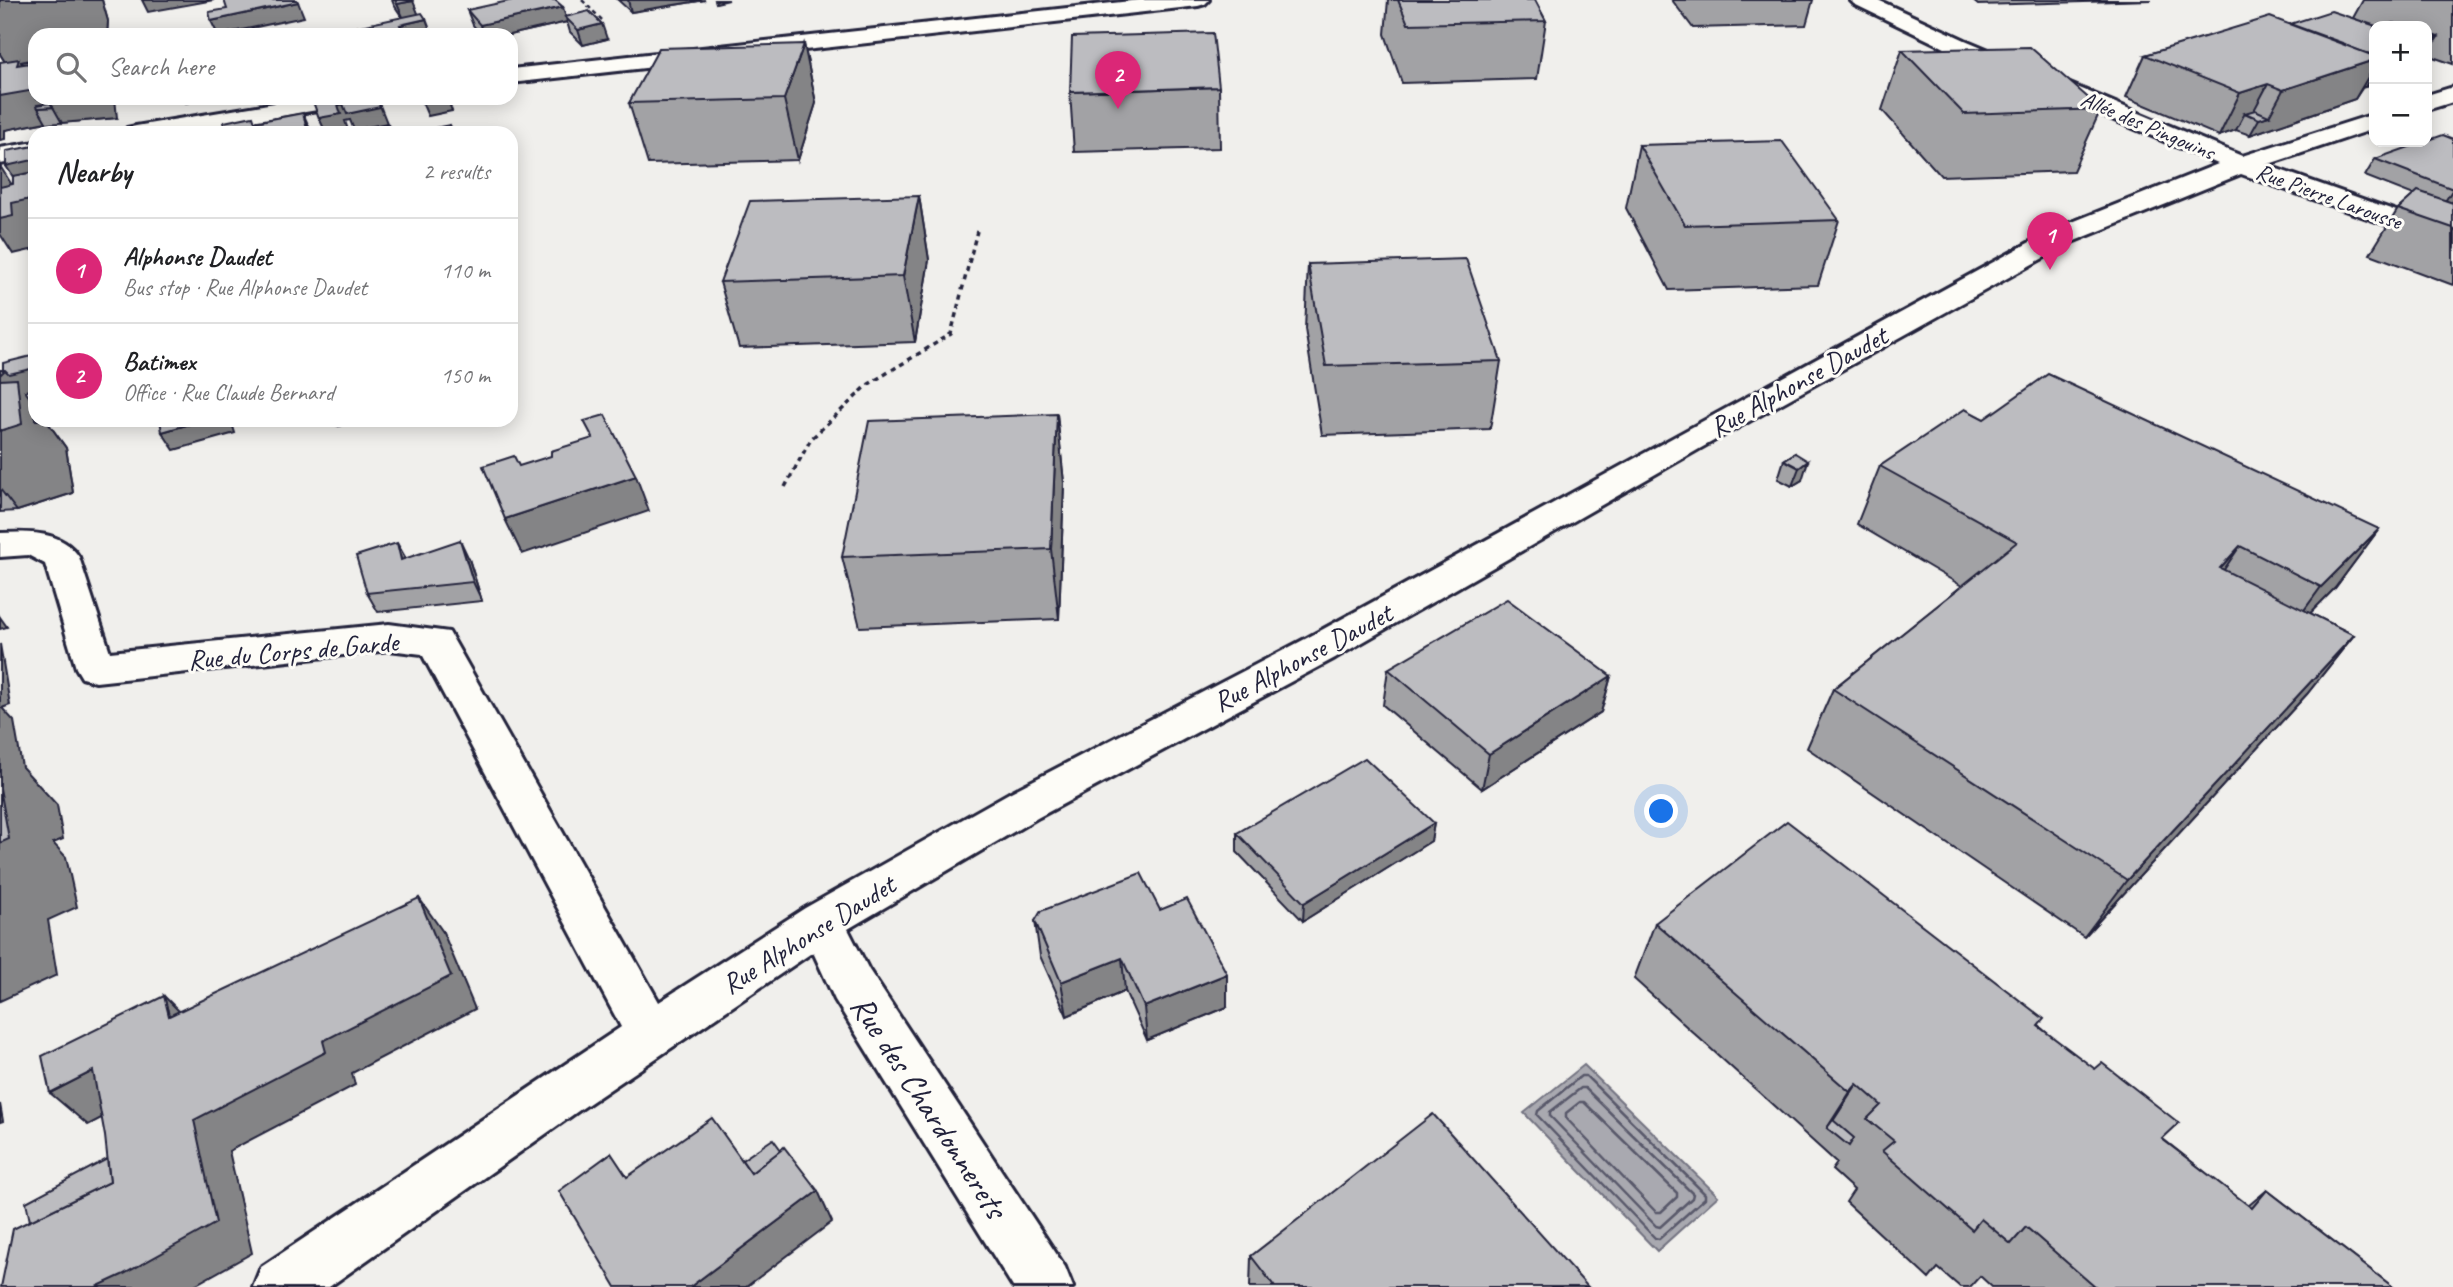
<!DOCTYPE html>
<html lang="en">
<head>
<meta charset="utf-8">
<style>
	body { margin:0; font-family:Caveat,sans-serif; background:#f2f2f2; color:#202124 }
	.controls { position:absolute; right:21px; top:21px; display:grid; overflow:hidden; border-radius:14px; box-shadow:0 4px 18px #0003 }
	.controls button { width:63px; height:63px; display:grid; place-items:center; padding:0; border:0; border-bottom:2px solid #e0e0e0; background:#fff; color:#202124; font:35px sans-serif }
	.you { position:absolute; left:1662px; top:812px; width:24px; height:24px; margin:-18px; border:5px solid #fff; border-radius:50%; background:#1a73e8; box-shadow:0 0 0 10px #1a73e833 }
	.badge { display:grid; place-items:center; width:46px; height:46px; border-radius:50%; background:#db2777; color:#fff; font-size:23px; font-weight:700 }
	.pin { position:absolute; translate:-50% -58px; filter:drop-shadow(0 2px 4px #0008) }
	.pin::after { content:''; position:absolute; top:37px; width:24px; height:21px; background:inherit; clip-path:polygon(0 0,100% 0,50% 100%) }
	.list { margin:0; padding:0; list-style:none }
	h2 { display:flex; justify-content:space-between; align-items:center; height:91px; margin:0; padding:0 28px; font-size:30px }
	h2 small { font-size:23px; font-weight:400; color:#757577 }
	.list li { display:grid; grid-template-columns:46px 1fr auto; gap:21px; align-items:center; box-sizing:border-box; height:105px; padding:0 28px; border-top:2px solid #e0e0e0 }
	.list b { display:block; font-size:26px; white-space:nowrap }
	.list p { margin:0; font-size:23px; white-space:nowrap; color:#757577 }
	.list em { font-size:23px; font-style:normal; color:#757577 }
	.icon { flex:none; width:38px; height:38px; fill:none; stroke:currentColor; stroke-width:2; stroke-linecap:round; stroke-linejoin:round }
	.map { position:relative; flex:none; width:2453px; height:1287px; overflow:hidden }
	.search { position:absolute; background:#fff; box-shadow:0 4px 18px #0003; left:28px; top:28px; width:490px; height:77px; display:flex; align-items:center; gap:18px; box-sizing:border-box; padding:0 24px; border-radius:21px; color:#757577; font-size:26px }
	.panel { position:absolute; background:#fff; box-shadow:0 4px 18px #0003; left:28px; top:126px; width:490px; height:301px; border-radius:21px }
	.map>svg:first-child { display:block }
	.water { fill:#a9a9b0; stroke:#737381; stroke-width:2 }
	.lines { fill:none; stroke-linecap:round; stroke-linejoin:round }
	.shore { stroke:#58586a; stroke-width:2.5 }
	.minor-casing { stroke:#22223b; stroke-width:6 }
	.path-far1 { stroke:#22223b; stroke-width:2.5; stroke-dasharray:4.5 3.5; stroke-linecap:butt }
	.path { stroke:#22223b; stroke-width:3.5; stroke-dasharray:5 4.5; stroke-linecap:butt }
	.minor { fill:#fdfcf7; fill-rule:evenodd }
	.wall { fill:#a2a2a5; stroke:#22223b; stroke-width:2; fill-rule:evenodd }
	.shaded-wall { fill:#848486; stroke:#22223b; stroke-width:2 }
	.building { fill:#bcbcc0; stroke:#22223b; stroke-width:2 }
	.labels { text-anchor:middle; stroke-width:6; stroke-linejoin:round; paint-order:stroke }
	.far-street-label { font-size:23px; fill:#22223b; stroke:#fdfcf7 }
	.street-label { font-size:28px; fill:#22223b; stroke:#fdfcf7 }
	.near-street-label { font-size:33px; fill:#22223b; stroke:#fdfcf7 }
</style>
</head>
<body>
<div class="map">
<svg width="2453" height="1287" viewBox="0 0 2453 1287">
	<rect width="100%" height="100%" fill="#f0efec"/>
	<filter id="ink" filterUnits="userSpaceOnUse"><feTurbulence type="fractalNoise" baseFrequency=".0143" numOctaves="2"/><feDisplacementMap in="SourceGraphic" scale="14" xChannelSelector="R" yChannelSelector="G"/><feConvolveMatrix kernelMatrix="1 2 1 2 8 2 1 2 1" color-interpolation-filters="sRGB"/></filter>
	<g filter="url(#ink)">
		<!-- water -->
		<path class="water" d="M1584 1065 1718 1196 1657 1251 1524 1113Z"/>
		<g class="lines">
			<!-- shore -->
			<g class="shore">
				<path d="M1581 1076H1586L1705 1194V1198L1659 1239 1655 1238 1537 1115 1538 1111Z"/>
				<path d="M1581 1088H1585L1693 1194 1692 1198 1660 1227 1656 1226 1550 1116V1112Z"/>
				<path d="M1580 1102H1584L1677 1193V1197L1661 1212H1656L1566 1118V1113Z"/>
			</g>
			<defs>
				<g id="minor">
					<path d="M1140 0H1209L1205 4 1198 6 511 83V69Z"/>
					<path d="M1850 0H1878L1965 40 2242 156 2374 114V129L2266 165 2453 231V248L2241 174 2072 242 1701 448 1335 658 1039 817 848 929 869 970 1065 1267 1073 1287H1013L835 1000 813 952 581 1109 329 1287H253L261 1267 621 1027 422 654 389 650 96 682 82 678 76 668 45 564 28 555 0 557V533C28 532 62 530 79 557L110 652 389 624 449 632 659 1002 805 908 1009 793 1307 638 2052 230 2218 164 1949 50 1854 4Z"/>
					<path d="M2453 87V102L2427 110V95Z"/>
					<path d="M304 98H359L355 103 347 105 180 133H124L127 128 136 126Z"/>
					<path d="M35 142V158L0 164V148Z"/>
				</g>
			</defs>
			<!-- minor casing -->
			<use href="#minor" class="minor-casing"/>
			<!-- path-far1 -->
			<path class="path-far1" d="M582 0 602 20"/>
			<!-- path -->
			<path class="path" d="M785 487 811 439 869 384 951 334 977 231"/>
			<!-- minor -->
			<use href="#minor" class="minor"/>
		</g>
		<!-- wall -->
		<g class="wall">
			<path d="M0 0H102L108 21 107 35H35L117 118 48 124 46 122 5 130V139V62L0 54ZM31 60V63L22 64 21 62Z"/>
			<path d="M392 0H412L418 14 432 35 402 17 394 5Z"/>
			<path d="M618 0H705L631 12Z"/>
			<path d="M1388 0H1535L1546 21 1537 79 1402 83 1385 34Z"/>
			<path d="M1672 0H1813L1806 25 1693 28Z"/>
			<path d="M1972 0H2152L1978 5Z"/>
			<path d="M2363 0H2453V64L2427 55V26H2374V84L2365 87H2363L2355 99 2250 135 2236 130 2219 136 2126 97 2145 55 2290 25 2353 18Z"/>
			<path d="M467 10 566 17 607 39 583 45 570 32 567 22 509 35H481L473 25Z"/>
			<path d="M804 44 816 103 798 160 648 164 629 103Z"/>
			<path d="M1902 50 2101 109 2073 171 1941 176 1882 110Z"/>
			<path d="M1219 87 1220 148 1074 152 1070 92Z"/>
			<path d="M2453 139V202H2451L2453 203V285L2370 254 2398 209 2414 195 2365 176 2375 159Z"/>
			<path d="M1639 145 1839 220 1818 285 1669 290 1626 208Z"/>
			<path d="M919 196 929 260 915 342 739 348 720 282Z"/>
			<path d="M1308 264 1501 361 1490 429 1322 435 1305 329Z"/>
			<path d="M35 355V389L25 391 35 420H46L66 448 73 493 17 511 0 512V370H3Z"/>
			<path d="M1057 414 1064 483 1059 619 860 627 842 557Z"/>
			<path d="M1984 419 2379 529 2335 588 2310 613 2354 635 2307 694 2084 937 1807 748 1833 689 1962 586 1857 524 1880 466Z"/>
			<path d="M325 420H359L339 426 326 422Z"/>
			<path d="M1795 453 1802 480 1792 486 1778 479 1784 460Z"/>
			<path d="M406 558 469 559 482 601 378 612 367 593Z"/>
			<path d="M1388 669 1611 676 1601 712 1482 789 1383 705Z"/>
			<path d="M1434 823 1431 841 1303 921 1237 852V833Z"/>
			<path d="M1160 910 1227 1007 1147 1040 1125 991 1067 1016 1040 956 1035 921Z"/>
			<path d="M1655 923 2039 1026 2163 1139 2248 1206 2267 1190 2393 1287H1992L1980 1276 1970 1287H1960L1938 1268 1929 1279 1846 1202 1854 1190 1832 1170 1837 1163 1634 979Z"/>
			<path d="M1251 1256 1588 1287H1250Z"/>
		</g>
		<!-- shaded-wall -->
		<g class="shaded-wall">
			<path d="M0 0H102L108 21 107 35H35V59L21 62 35 86V98H115L117 118 62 123 53 107 38 108 46 122 5 130V139L0 140V96L7 65 0 54Z"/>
			<path d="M142 0H214L148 12Z"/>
			<path d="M628 0H705L631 12Z"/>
			<path d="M715 0H729L716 3Z"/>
			<path d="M413 1 419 16 404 19 397 4Z"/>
			<path d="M298 2 304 17 218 35 211 21Z"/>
			<path d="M563 7 567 22 509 35H483L480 25Z"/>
			<path d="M426 19 432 35H380L400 25Z"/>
			<path d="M602 24 607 39 583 45 578 30Z"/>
			<path d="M2438 37 2427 55V41Z"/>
			<path d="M804 44 816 103 798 160 784 99Z"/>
			<path d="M2374 60V67L2355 99 2250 135 2259 119 2269 116 2283 90Z"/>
			<path d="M2374 71V84L2365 87Z"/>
			<path d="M2268 84 2251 116 2245 113 2236 130 2219 136 2240 93Z"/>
			<path d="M183 98H210L186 103Z"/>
			<path d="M377 98 387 123 354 130 350 120 345 121 348 130 335 133H326L319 118 338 105Z"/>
			<path d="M431 98H447L452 111 428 116 421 100Z"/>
			<path d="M303 113 310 129 311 133H308Z"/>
			<path d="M240 125 257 130 259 133H241Z"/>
			<path d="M34 146 35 148V179L17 183 6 166Z"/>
			<path d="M0 166 12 185 35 198V235L33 236 35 249 13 254 0 234Z"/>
			<path d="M2453 189V202L2442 206Z"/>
			<path d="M919 196 929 260 915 342 903 276Z"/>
			<path d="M35 368V389L25 391 35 405V420H46L66 448 73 493 17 511 0 489V375L5 370Z"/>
			<path d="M1057 414 1064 483 1059 619 1051 549Z"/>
			<path d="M204 420H231L235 433 174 450 162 432Z"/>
			<path d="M336 420H359L339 426Z"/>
			<path d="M1808 461 1802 480 1792 486 1799 468Z"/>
			<path d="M636 476 649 511 522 554 505 519Z"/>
			<path d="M2379 529 2335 588 2278 646 2321 587Z"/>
			<path d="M460 540 469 559 482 601 473 582Z"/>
			<path d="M397 543 408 562 401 560Z"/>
			<path d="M2240 546 2200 605 2220 568Z"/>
			<path d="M0 617 7 627 0 629Z"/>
			<path d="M2354 635 2307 694 2084 937 2127 880Z"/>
			<path d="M0 644 10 705 2 708 14 721 22 767 57 805 63 839 53 843 66 857 77 907 48 920 57 975 0 1001Z"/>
			<path d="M1611 676 1601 712 1482 789 1489 754Z"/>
			<path d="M1434 823 1431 841 1303 921 1304 903Z"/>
			<path d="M419 898 443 932 475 1009 352 1073 355 1085 229 1151 252 1253 191 1287H96L194 1120 323 1041Z"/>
			<path d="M1122 958 1125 991 1067 1016 1061 982Z"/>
			<path d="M1227 974V1007L1147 1040 1144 1007Z"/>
			<path d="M164 996 198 1030 169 1016Z"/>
			<path d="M93 1071 130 1103 88 1125 50 1093Z"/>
			<path d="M1857 1084 1828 1129 1827 1128 1850 1092Z"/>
			<path d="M0 1104 3 1121 0 1122Z"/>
			<path d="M818 1191 832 1222 746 1287H690Z"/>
		</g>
		<!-- building -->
		<g class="building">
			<path d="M224 0H297L298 2 211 21 209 12 227 9Z"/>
			<path d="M395 0H412L413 1 397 4Z"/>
			<path d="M513 0H555L563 7 480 25 467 10Z"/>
			<path d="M1398 0H1535L1546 21 1408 24Z"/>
			<path d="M589 11 602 24 578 30 565 17Z"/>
			<path d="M2331 11 2376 26H2374V55L2360 51 2344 45 2345 44 2290 24Z"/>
			<path d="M422 13 426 19 400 25 402 29 380 35H328L327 33Z"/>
			<path d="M2270 17 2374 56V60L2283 90 2268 84 2240 93 2145 55Z"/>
			<path d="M2393 23 2402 26H2385Z"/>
			<path d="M1213 33 1219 87 1070 92 1072 37Z"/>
			<path d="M2427 33 2438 37 2427 41Z"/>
			<path d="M804 44 784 99 629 103 659 48Z"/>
			<path d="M2030 47 2101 109 1964 114 1902 50Z"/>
			<path d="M35 52V90L0 96V62L19 59 17 65 31 63V53Z"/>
			<path d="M317 98H377L380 107 347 114 343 104 338 105 341 114 319 118 312 99Z"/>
			<path d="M50 103 53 107 38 108 37 105Z"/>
			<path d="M2255 110 2269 116 2259 119 2245 113Z"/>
			<path d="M303 113 308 133H258L257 130 244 132 240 125 225 128 224 122 253 116 255 122Z"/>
			<path d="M388 124 391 133H346Z"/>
			<path d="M240 125 243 133H201Z"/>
			<path d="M450 125 454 133H411Z"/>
			<path d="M2443 135 2453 139V189L2375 159Z"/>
			<path d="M1782 141 1839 220 1685 225 1639 145Z"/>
			<path d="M34 146 33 160 6 166V151Z"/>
			<path d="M35 172V198L12 203 13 216 0 219V187L13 184V176Z"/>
			<path d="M2418 191 2453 203V228L2398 209Z"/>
			<path d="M919 196 903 276 720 282 750 201Z"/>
			<path d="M1466 259 1501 361 1326 366 1308 264Z"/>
			<path d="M35 355V368L9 374 5 370H3V363Z"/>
			<path d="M2048 374 2379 529 2321 587 2240 546 2220 568 2354 635 2127 880 1833 689 2017 542 1880 466 1965 409 1984 419Z"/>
			<path d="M17 379 22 424 0 431V380Z"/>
			<path d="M1057 414 1051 549 842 557 869 421Z"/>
			<path d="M605 415 636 476 505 519 483 466 514 456 519 466 551 456V451L593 438 584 421Z"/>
			<path d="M160 420H204L162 432Z"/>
			<path d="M1795 453 1808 461 1799 468 1784 460Z"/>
			<path d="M460 540 473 582 367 593 356 556 397 543 401 560Z"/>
			<path d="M1507 599 1611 676 1489 754 1388 669Z"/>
			<path d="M1365 758 1434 823 1304 903 1237 833Z"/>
			<path d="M0 788 9 839 0 843Z"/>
			<path d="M1787 821 2044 1019 2038 1026 2095 1069 2102 1063 2179 1123 2162 1139 2252 1208 2267 1190 2393 1287H2095L2026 1227 2011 1244 1981 1219 1972 1230 1882 1151 1894 1141 1867 1119 1881 1105 1857 1084 1850 1092 1655 923Z"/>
			<path d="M1141 873 1160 910 1187 899 1227 974 1144 1007 1122 958 1061 982 1035 921 1041 911Z"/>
			<path d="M419 898 451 976 323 1041 326 1052 194 1120 216 1223 122 1275 96 1287H1L13 1229 110 1182 105 1136 93 1071 50 1093 42 1056 164 996 169 1016Z"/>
			<path d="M1433 1114 1588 1287H1275L1251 1256Z"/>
			<path d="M712 1118 751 1173 784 1147 818 1191 690 1287H616L559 1191 611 1153 627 1177Z"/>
			<path d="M1833 1120 1854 1138 1849 1146 1827 1128Z"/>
			<path d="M773 1139 781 1150 751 1173 742 1160Z"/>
			<path d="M107 1159 110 1182 30 1221 26 1202Z"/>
		</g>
	</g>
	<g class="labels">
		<!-- far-street labels -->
		<g class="far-street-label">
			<text transform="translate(2148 125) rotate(23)" y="8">Allée des Pingouins</text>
			<text transform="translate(2329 196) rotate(20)" y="8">Rue Pierre Larousse</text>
		</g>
		<!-- street labels -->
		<g class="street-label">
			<text transform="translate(1798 381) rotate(-29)" y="10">Rue Alphonse Daudet</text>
			<text transform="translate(293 650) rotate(-5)" y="10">Rue du Corps de Garde</text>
			<text transform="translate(1302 657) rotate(-28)" y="10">Rue Alphonse Daudet</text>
			<text transform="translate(808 934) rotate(-32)" y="10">Rue Alphonse Daudet</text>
		</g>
		<!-- near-street labels -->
		<g class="near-street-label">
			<text transform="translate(930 1106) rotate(57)" y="12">Rue des Chardonnerets</text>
		</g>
	</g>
</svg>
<div class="controls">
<button>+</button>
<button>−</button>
</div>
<div class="you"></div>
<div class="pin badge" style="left:2050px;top:270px">1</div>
<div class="pin badge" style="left:1118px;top:109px">2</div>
<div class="search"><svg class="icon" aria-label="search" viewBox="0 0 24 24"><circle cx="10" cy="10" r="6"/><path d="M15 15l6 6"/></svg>Search here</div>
<section class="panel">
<h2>Nearby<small>2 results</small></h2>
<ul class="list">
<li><span class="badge">1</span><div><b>Alphonse Daudet</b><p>Bus stop · Rue Alphonse Daudet</p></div><em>110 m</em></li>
<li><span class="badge">2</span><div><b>Batimex</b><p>Office · Rue Claude Bernard</p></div><em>150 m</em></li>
</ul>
</section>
</div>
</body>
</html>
